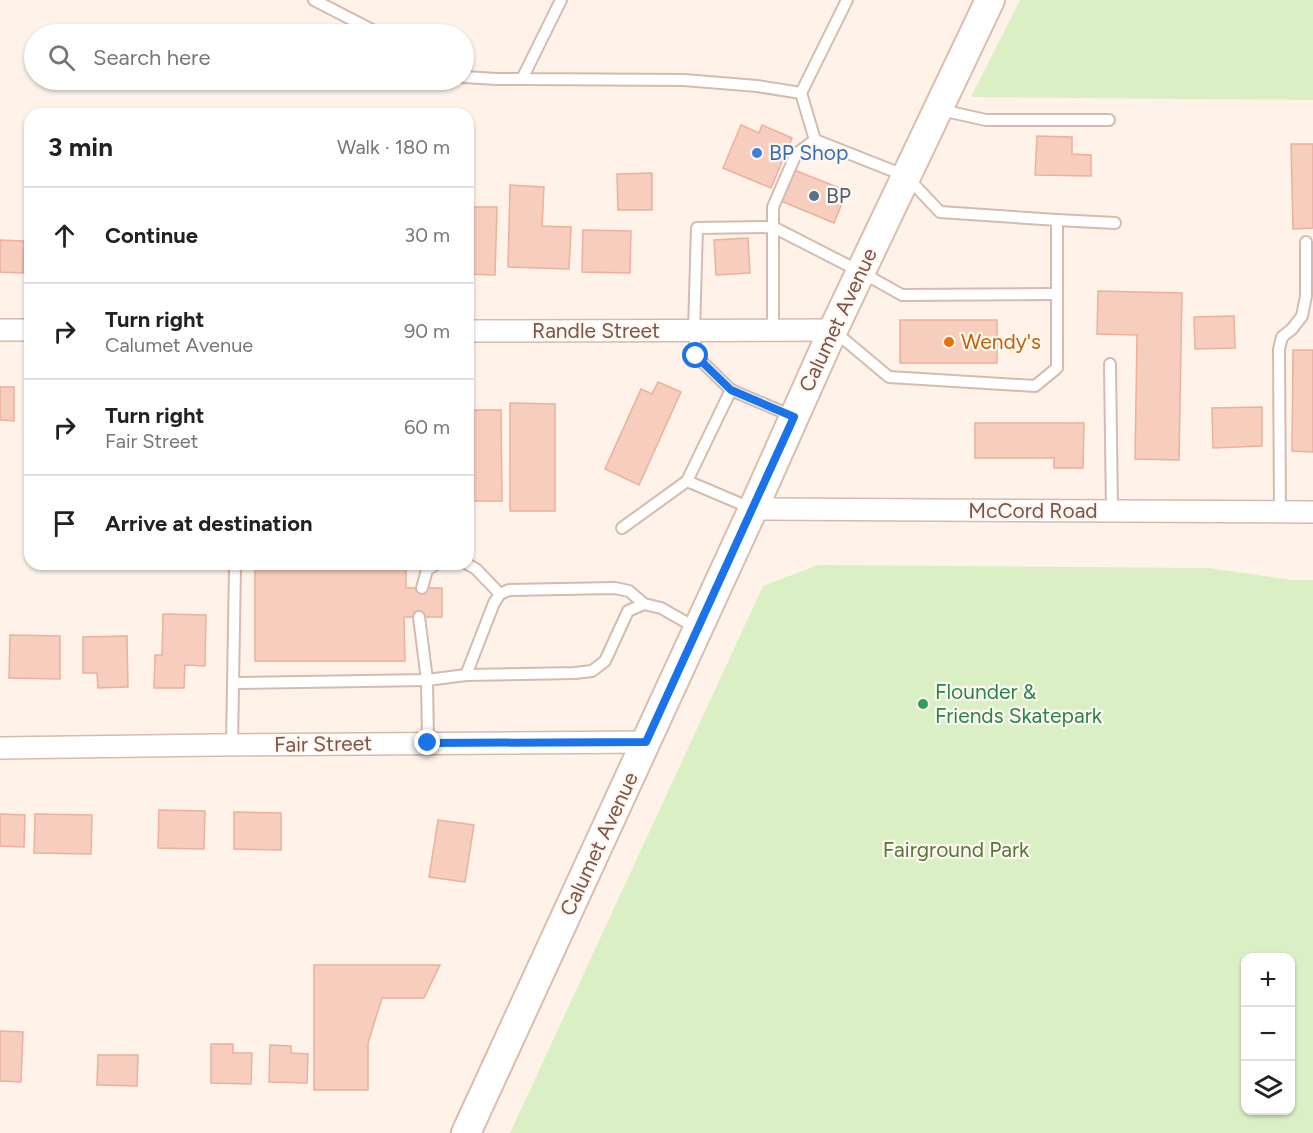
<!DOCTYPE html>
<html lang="en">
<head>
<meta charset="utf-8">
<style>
	body { margin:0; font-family:Figtree,sans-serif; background:#f6f6f6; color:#222 }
	.controls { position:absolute; right:18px; bottom:18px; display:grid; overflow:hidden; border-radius:12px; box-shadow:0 2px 4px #0004 }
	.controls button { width:54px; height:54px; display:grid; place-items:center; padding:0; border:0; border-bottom:2px solid #e0e0e0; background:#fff; color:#222; font:30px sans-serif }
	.stop { position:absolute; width:18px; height:18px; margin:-14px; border:4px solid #1a73e8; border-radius:50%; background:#fff }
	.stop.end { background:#1a73e8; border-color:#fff; box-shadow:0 2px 6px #0008 }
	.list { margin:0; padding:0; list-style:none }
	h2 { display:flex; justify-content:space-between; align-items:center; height:78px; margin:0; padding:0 24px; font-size:26px }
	h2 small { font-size:20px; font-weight:400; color:#767676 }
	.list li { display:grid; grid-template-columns:39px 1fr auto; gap:18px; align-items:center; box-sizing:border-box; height:96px; padding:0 24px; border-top:2px solid #e0e0e0 }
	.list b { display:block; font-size:22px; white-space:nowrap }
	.list p { margin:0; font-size:20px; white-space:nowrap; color:#767676 }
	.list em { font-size:20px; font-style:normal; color:#767676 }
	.icon { flex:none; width:33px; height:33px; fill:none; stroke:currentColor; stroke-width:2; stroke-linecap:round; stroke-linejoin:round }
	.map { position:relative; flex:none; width:1313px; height:1133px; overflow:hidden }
	.search { position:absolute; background:#fff; box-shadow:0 2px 4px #0004; left:24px; top:24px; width:450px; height:66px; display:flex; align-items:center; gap:15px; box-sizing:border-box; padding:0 21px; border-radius:33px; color:#767676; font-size:22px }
	.panel { position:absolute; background:#fff; box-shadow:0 2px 4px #0004; left:24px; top:108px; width:450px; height:462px; border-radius:18px }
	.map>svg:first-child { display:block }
	.green { fill:#dbefc4; fill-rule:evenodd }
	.building { fill:#f7cdbd; stroke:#ecb09b; stroke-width:1.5 }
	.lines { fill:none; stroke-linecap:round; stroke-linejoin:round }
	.lane-casing { stroke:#d5bbaf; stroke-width:14 }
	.street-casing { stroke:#d5bbaf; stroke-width:24 }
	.secondary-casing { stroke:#dbbcae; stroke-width:32 }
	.lane { stroke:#fff; stroke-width:10 }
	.street { stroke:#fff; stroke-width:21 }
	.secondary { stroke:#fff; stroke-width:28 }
	.route { stroke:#1a73e8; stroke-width:8 }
	.shop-dot { fill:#3f7fe0; stroke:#fff8f1; stroke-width:2 }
	.service-dot { fill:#5c6f8a; stroke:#fff8f1; stroke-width:2 }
	.food-dot { fill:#e8710a; stroke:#fff8f1; stroke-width:2 }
	.leisure-dot { fill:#2e9e5b; stroke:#fff8f1; stroke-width:2 }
	.labels { text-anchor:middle; stroke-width:4.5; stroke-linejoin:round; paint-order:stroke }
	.shop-label { font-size:21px; fill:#366cbe; stroke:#fff8f1; text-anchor:start }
	.service-label { font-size:21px; fill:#4e5e75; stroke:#fff8f1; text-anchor:start }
	.street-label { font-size:21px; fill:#7d5448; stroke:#fff8f1 }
	.food-label { font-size:21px; fill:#c56008; stroke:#fff8f1; text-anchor:start }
	.leisure-label { font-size:21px; fill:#27864d; stroke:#fff8f1; text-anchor:start }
	.park-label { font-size:21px; fill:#537739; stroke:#fff8f1 }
</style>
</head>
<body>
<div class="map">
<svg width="1313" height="1133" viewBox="0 0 1313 1133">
	<rect width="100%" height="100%" fill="#fff3e9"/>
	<!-- green -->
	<g class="green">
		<path d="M1020 0H1313V100L971 97Z"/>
		<path d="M818 565 1209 568 1292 580H1313V1133H510L763 586ZM1246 958H1290V1110H1246Z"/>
	</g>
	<!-- building -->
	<g class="building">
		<path d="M741 125 759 133 762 125 792 138 771 188 723 168Z"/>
		<path d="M1037 136 1072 137V154L1091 155V176L1035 175Z"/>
		<path d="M1291 144H1313V228L1293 229Z"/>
		<path d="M794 170 847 191 834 223 781 201Z"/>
		<path d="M652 173V210H618L617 174Z"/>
		<path d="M510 185 544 187 542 226 571 227 569 269 508 267Z"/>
		<path d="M468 207H497L495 275 468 274Z"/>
		<path d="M583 230 631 231 630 273 582 272Z"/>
		<path d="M748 238 750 273 716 275 714 240Z"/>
		<path d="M0 240 24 241 23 273 0 272Z"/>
		<path d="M1098 291 1182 293 1179 460 1135 459 1137 335 1097 334Z"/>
		<path d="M1234 316 1235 348 1195 349 1194 317Z"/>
		<rect x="900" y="320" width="97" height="43"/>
		<path d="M1293 350H1313V452L1292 451Z"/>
		<path d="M658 382 681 392 639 485 605 469 641 389 652 394Z"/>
		<path d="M0 387H14V421L0 420Z"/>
		<path d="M510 403 555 404V511H510Z"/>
		<path d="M1262 407V446L1213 448 1212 408Z"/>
		<path d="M468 410H501L502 501H468Z"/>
		<path d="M975 423H1084L1083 468H1054V458H975Z"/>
		<path d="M255 564H406V588H442V617H404L405 661H255Z"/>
		<path d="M163 614 206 615 205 666 185 665 184 688H154L155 655H162Z"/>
		<path d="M10 635 60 636V679L9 678Z"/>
		<path d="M127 636 128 687 98 688 97 673H83V637Z"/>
		<path d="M159 810 205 811 204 849 158 848Z"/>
		<path d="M234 812 281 813V850L234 849Z"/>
		<path d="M0 814 25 815 24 847 0 846Z"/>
		<path d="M35 814 92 815 91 854 34 853Z"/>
		<path d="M438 820 474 825 465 882 429 877Z"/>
		<path d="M314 965H440L424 998H382L368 1043V1090H314Z"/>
		<path d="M0 1031 23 1032 21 1082 0 1081Z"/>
		<path d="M211 1044H233V1053H252L251 1084 211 1083Z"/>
		<path d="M270 1045 291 1046V1053L308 1054 307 1083 269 1082Z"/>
		<path d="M98 1055H138L137 1086 97 1085Z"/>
	</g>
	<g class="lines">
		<defs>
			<g id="lane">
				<path d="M314 0 380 34"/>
				<path d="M561 0 522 79 684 80 757 86 801 93 847 0"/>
				<path d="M464 77 497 79H522"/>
				<path d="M801 93 815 140 906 176 940 212 1057 220V368L1035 386 889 377 834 331"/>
				<path d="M941 110 986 120H1109"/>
				<path d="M1057 220 1115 223"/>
				<path d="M773 330V207L796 154 815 140"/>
				<path d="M1110 364 1112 511"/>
				<path d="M731 390 696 356 694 330 697 228 773 227 861 272 902 295 1057 294"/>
				<path d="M753 509 687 481 731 390 792 416"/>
				<path d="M1280 512 1279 349 1282 337 1292 329 1302 316 1306 296V242"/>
				<path d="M622 528 687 481"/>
				<path d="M467 564 476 569 500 594"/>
				<path d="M422 588 427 570 436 564"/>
				<path d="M466 675 494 603 500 594 509 590 615 588 629 591 644 604"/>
				<path d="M233 683 427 680 419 617"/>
				<path d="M428 743 427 680 466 675 575 673 592 671 605 661 628 611 644 604 661 608 698 629"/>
				<path d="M232 745 235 566"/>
			</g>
			<g id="street">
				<path d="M0 330H30"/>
				<path d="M468 331 833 330"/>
				<path d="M753 509 1313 512"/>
				<path d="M0 748 216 745 646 742"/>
			</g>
			<path id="secondary" d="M466 1133 753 509 833 330 990 0"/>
		</defs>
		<!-- lane casing -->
		<use href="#lane" class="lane-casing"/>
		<!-- street casing -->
		<use href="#street" class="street-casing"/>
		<!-- secondary casing -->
		<use href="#secondary" class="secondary-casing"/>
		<!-- lane -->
		<use href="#lane" class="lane"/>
		<!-- street -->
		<use href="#street" class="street"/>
		<!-- secondary -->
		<use href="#secondary" class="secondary"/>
	</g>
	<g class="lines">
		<!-- route -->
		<path class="route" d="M428 743 646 742 794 417 731 390 696 356"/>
	</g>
	<!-- markers -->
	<circle class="shop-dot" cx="757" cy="153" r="6"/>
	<circle class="service-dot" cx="814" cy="196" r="6"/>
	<circle class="food-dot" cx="949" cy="342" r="6"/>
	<circle class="leisure-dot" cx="923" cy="704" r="6"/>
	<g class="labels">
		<!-- shop labels -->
		<g class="shop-label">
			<text x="769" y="160">BP Shop</text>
		</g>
		<!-- service labels -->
		<g class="service-label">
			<text x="826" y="203">BP</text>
		</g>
		<!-- street labels -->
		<g class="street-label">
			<text transform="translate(838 320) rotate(-65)" y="7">Calumet Avenue</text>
			<text x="596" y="338">Randle Street</text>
			<text x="1033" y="518">McCord Road</text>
			<text transform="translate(323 744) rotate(-1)" y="7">Fair Street</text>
			<text transform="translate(599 844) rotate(-65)" y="7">Calumet Avenue</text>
		</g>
		<!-- food labels -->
		<g class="food-label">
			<text x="961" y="349">Wendy's</text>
		</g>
		<!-- leisure labels -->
		<g class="leisure-label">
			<text x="935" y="699">Flounder &amp;<tspan x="935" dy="24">Friends Skatepark</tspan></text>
		</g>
		<!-- park labels -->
		<g class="park-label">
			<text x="956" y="857">Fairground Park</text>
		</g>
	</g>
</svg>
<div class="controls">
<button>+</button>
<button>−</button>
<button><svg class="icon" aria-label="layers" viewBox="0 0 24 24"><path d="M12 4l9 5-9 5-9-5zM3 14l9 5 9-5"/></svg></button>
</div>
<div class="stop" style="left:696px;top:356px"></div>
<div class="stop end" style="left:428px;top:743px"></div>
<div class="search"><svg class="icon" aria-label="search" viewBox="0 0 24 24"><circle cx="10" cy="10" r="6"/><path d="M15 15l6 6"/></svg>Search here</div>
<section class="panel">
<h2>3 min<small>Walk · 180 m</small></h2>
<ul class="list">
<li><svg class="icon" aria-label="ahead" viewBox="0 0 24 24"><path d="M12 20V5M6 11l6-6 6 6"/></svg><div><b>Continue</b></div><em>30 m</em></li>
<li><svg class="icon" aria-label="right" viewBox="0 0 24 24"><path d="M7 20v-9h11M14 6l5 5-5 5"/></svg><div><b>Turn right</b><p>Calumet Avenue</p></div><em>90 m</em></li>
<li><svg class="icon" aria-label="right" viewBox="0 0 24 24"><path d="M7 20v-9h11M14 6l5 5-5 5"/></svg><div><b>Turn right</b><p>Fair Street</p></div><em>60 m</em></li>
<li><svg class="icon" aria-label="arrive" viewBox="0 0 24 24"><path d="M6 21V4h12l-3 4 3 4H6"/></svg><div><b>Arrive at destination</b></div></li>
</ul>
</section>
</div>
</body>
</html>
